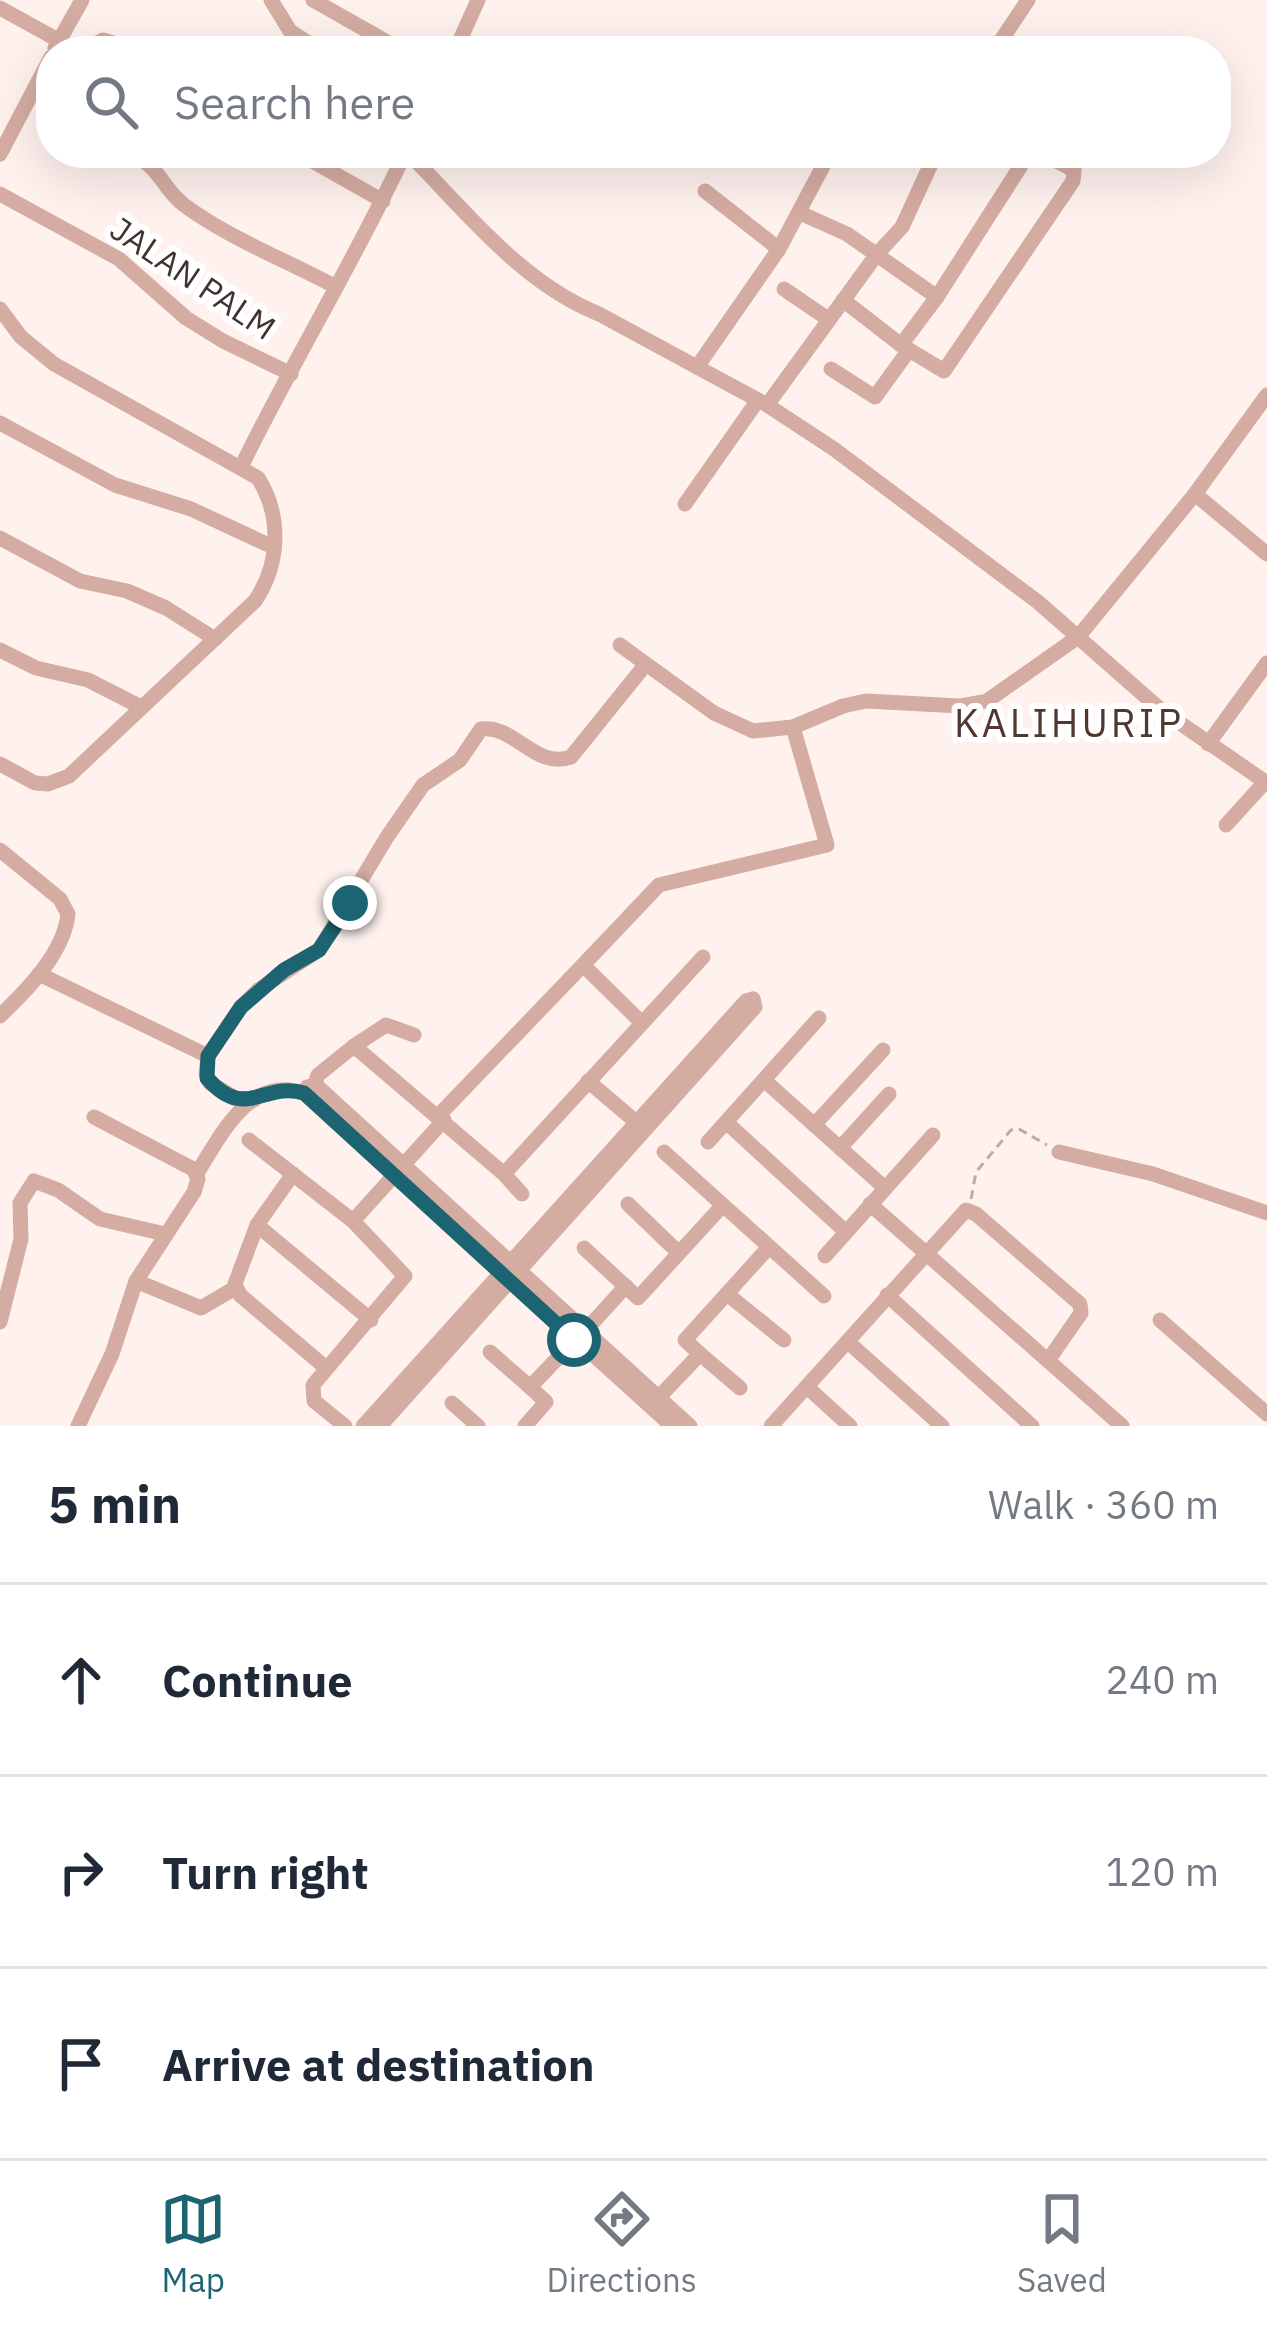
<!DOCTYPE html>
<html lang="en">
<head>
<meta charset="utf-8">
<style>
	body { margin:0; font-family:"IBM Plex Sans",sans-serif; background:#f6f6f7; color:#1f2937 }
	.stop { position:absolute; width:36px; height:36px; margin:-27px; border:9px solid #1d6473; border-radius:50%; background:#fff }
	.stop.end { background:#1d6473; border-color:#fff; box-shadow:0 3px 12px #0008 }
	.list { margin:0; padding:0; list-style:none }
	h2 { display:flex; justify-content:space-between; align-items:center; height:156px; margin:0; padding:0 48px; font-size:51px }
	h2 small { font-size:39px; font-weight:400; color:#747a83 }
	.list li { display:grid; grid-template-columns:78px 1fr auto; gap:36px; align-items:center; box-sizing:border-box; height:192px; padding:0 48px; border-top:3px solid #e0e1e3 }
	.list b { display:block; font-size:45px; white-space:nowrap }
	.list em { font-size:39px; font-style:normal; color:#747a83 }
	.icon { flex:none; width:66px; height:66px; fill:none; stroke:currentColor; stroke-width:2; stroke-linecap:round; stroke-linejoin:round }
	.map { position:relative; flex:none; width:1267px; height:1426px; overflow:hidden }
	.search { position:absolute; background:#fff; box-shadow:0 12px 48px #0002; left:36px; right:36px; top:36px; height:132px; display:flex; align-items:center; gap:30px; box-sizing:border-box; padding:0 42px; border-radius:48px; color:#747a83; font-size:45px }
	.sheet { height:732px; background:#fff }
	nav { display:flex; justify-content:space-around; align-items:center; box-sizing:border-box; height:168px; border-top:3px solid #e0e1e3; background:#fff; font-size:33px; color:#747a83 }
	nav a { display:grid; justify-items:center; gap:6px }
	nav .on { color:#1d6473 }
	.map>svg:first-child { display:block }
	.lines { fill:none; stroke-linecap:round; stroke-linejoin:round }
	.path { stroke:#bbadaa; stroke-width:3; stroke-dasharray:9 6; stroke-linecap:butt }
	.minor { stroke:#d4aca1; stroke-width:15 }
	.route { stroke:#1d6473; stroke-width:15 }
	.labels { text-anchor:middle; stroke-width:12; stroke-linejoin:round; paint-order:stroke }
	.street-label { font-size:33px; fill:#403330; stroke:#fff }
	.quarter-label { font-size:39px; letter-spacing:3px; fill:#503730; stroke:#fff }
</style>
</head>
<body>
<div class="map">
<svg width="1267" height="1426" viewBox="0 0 1267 1426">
	<rect width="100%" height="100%" fill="#fff1ee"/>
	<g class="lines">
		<!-- path -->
		<path class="path" d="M971 1199 976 1172 1011 1130 1019 1129 1047 1145"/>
		<!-- minor -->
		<g class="minor">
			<path d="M271 0 290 31 321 51"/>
			<path d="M313 0 403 51"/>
			<path d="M0 8 78 51"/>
			<path d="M55 48 82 0"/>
			<path d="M82 51 103 40 141 51"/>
			<path d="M455 51 478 0"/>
			<path d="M994 51 1028 0"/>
			<path d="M131 153C164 171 160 186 184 205 230 239 286 260 336 287"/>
			<path d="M298 153 383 201"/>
			<path d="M408 153C466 211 521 283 599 314L767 405 834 449 1038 602 1161 710 1267 783"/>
			<path d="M0 154 51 57"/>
			<path d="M705 191 779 249"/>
			<path d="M0 194 119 259 186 318 223 341 291 374"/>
			<path d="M800 213 847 234 937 297"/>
			<path d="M784 289 828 319"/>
			<path d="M843 300 901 345 944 371 1073 181 1074 170 1041 153"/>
			<path d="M0 309 21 337 54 364 258 478C282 516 280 564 255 601L69 776 48 784 35 783 0 764"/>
			<path d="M901 345 937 297 1029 153"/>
			<path d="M697 367 779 249 830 153"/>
			<path d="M831 369 875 397 909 350"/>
			<path d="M767 405 877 254 902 227 936 153"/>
			<path d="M0 423 115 485 191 509 273 547"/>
			<path d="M241 467C293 361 355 260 405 153"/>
			<path d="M1195 494 1267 554"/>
			<path d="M685 504 758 400"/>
			<path d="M0 538 80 581 127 591 166 608 215 639"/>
			<path d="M620 645 646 664"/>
			<path d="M0 650 36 668 88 680 141 707"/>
			<path d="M1208 744 1267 663"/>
			<path d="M1226 825 1265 782"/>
			<path d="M0 850 60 899 68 914C64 953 27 990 0 1016"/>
			<path d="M583 965 659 885 827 845 793 727"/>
			<path d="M39 974 208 1056"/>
			<path d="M414 1035 386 1025 354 1046 504 1174 703 957"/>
			<path d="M764 1080 885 1188"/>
			<path d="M588 1081 636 1122"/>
			<path d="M314 1086 318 1075 354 1046"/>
			<path d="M307 1087H318L690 1426"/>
			<path d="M307 1087 304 1093 672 1426"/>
			<path d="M254 1100 235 1098 210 1083 206 1073 208 1056 241 1007 258 990 319 950 387 837 423 785 460 760 481 729C514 724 535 770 571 757L646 664 714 713 753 731 793 727 843 706 866 701 960 706 987 701 1078 637 1195 494 1267 395"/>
			<path d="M439 1115 583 965 641 1022"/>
			<path d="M726 1122 846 1232"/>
			<path d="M814 1125 883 1050"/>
			<path d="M249 1140 353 1221 405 1276 313 1385 314 1401 345 1426"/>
			<path d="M708 1142 819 1018"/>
			<path d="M840 1148 889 1094"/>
			<path d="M664 1152 824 1296"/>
			<path d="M1059 1152 1153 1174 1267 1213"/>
			<path d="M197 1173C221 1136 248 1075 304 1093"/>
			<path d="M293 1174 257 1225 235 1284 240 1295 325 1367"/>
			<path d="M504 1174 522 1194"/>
			<path d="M628 1204 679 1253"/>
			<path d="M870 1204 1122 1426"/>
			<path d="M353 1221 444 1120"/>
			<path d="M257 1225 371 1320"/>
			<path d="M584 1248 638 1298 723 1205"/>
			<path d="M825 1256 933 1135"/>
			<path d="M136 1281 201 1308 235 1288"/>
			<path d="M727 1294 784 1340"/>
			<path d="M887 1295 1032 1426"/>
			<path d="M1160 1320 1267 1414"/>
			<path d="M0 1322 21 1239 20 1203 34 1181 58 1190 100 1219 165 1234"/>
			<path d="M585 1331 626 1286"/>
			<path d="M848 1342 942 1426"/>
			<path d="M490 1352 530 1387"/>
			<path d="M700 1354 740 1388"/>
			<path d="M807 1387 850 1426"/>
			<path d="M658 1398 700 1354 685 1340 769 1247"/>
			<path d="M452 1403 478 1426"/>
			<path d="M78 1426 112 1354 136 1281 194 1192 198 1179 193 1169 94 1117"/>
			<path d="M363 1426 746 1001 753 999"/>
			<path d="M380 1426 755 1007 753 999"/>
			<path d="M525 1426 546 1402 530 1387 575 1340"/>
			<path d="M771 1426 966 1210 976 1214 1080 1304 1081 1313 1049 1359"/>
		</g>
	</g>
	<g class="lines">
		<!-- route -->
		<path class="route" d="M350 903 319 950 284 970 241 1007 208 1056 207 1078C245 1122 264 1081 304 1093L574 1340"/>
	</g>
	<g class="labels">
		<!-- street labels -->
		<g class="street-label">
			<text transform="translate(193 278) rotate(34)" y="12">JALAN PALM</text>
		</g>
		<!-- quarter labels -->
		<g class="quarter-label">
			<text x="1069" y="737">KALIHURIP</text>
		</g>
	</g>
</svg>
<div class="stop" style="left:574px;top:1340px"></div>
<div class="stop end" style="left:350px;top:903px"></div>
<div class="search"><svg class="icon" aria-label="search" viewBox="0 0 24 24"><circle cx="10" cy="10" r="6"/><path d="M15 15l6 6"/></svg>Search here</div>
</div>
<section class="sheet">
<h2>5 min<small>Walk · 360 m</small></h2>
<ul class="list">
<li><svg class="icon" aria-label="ahead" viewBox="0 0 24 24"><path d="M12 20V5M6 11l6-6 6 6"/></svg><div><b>Continue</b></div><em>240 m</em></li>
<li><svg class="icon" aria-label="right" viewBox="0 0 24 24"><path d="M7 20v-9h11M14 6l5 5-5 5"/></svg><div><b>Turn right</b></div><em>120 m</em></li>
<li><svg class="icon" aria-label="arrive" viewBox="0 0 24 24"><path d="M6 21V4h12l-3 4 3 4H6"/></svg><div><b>Arrive at destination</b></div></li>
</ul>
</section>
<nav>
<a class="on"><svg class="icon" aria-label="map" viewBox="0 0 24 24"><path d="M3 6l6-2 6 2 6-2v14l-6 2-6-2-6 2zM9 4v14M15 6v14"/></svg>Map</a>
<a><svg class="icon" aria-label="directions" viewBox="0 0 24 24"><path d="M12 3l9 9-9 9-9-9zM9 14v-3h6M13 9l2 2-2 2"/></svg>Directions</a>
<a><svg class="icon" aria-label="saved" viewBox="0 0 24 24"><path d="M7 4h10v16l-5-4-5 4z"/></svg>Saved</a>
</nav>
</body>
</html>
